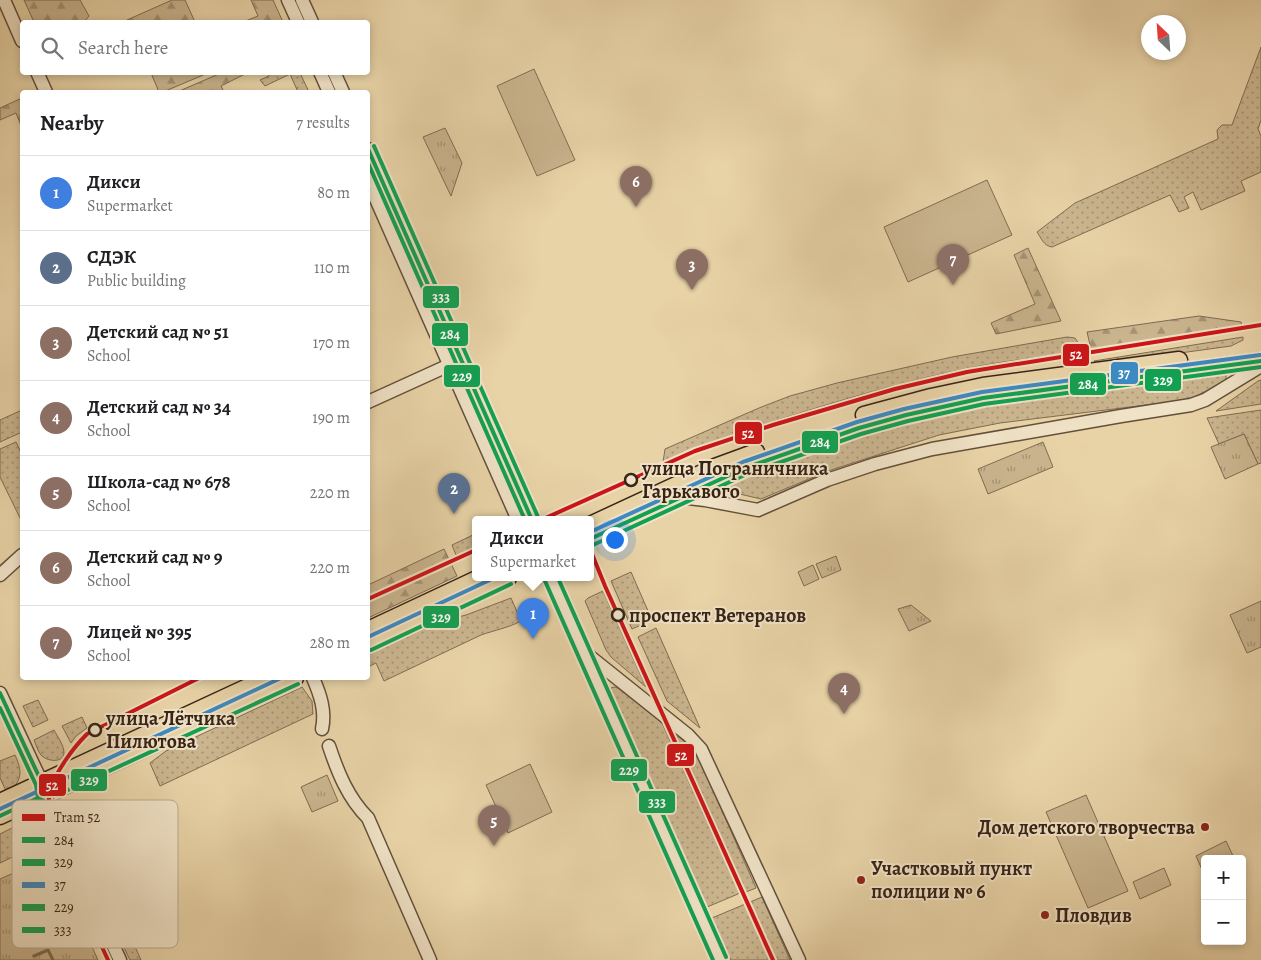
<!DOCTYPE html>
<html lang="en">
<head>
<meta charset="utf-8">
<style>
	body { margin:0; font-family:Alegreya,serif; background:#f6f6f6; color:#202124 }
	.controls { position:absolute; right:15px; bottom:15px; display:grid; overflow:hidden; border-radius:5px; box-shadow:0 2px 8px #0003 }
	.controls button { width:45px; height:45px; display:grid; place-items:center; padding:0; border:0; border-bottom:1px solid #e0e0e0; background:#fff; color:#202124; font:25px sans-serif }
	.compass { position:absolute; left:1141px; top:15px; width:45px; height:45px; border-radius:50%; background:#fff; box-shadow:0 2px 8px #0003; rotate:335deg }
	.you { position:absolute; left:614px; top:539px; width:18px; height:18px; margin:-12px; border:4px solid #fff; border-radius:50%; background:#1a73e8; box-shadow:0 0 0 8px #1a73e833 }
	.badge { display:grid; place-items:center; width:32px; height:32px; border-radius:50%; background:#111827; color:#fff; font-size:16px; font-weight:700 }
	.pin { position:absolute; translate:-50% -41px; filter:drop-shadow(0 1px 2px #0008) }
	.pin::after { content:''; position:absolute; top:26px; width:18px; height:15px; background:inherit; clip-path:polygon(0 0,100% 0,50% 100%) }
	.popup { position:absolute; left:472px; top:516px; width:122px; height:65px; box-sizing:border-box; display:grid; place-content:center; border-radius:5px; background:#fff; filter:drop-shadow(0 1px 4px #0005); font-size:16px; white-space:nowrap; color:#757577 }
	.popup b { font-size:19px; color:#202124 }
	.popup::after { content:''; position:absolute; left:50%; top:100%; margin-left:-10px; border:10px solid transparent; border-top-color:#fff }
	.list { margin:0; padding:0; list-style:none }
	h2 { display:flex; justify-content:space-between; align-items:center; height:65px; margin:0; padding:0 20px; font-size:21px }
	h2 small { font-size:16px; font-weight:400; color:#757577 }
	.list li { display:grid; grid-template-columns:32px 1fr auto; gap:15px; align-items:center; box-sizing:border-box; height:75px; padding:0 20px; border-top:1px solid #e0e0e0 }
	.list b { display:block; font-size:19px; white-space:nowrap }
	.list p { margin:0; font-size:16px; white-space:nowrap; color:#757577 }
	.list em { font-size:16px; font-style:normal; color:#757577 }
	.icon { flex:none; width:28px; height:28px; fill:none; stroke:currentColor; stroke-width:2; stroke-linecap:round; stroke-linejoin:round }
	.map { position:relative; flex:none; width:1261px; height:960px; overflow:hidden }
	.search { position:absolute; background:#fff; box-shadow:0 2px 8px #0003; left:20px; top:20px; width:350px; height:55px; display:flex; align-items:center; gap:12px; box-sizing:border-box; padding:0 18px; border-radius:5px; color:#757577; font-size:19px }
	.panel { position:absolute; background:#fff; box-shadow:0 2px 8px #0003; left:20px; top:90px; width:350px; height:590px; border-radius:5px }
	.map>svg:first-child { display:block }
	.grass { fill:url(#grass-dots); stroke:#806c53 }
	.forest { fill:url(#forest-firs); stroke:#806c53 }
	.park { fill:url(#park-tufts); stroke:#806c53 }
	.pitch { fill:#cab58f; stroke:#806c53 }
	.lines { fill:none; stroke-linecap:round; stroke-linejoin:round }
	.stream { stroke:#7d6a50; stroke-width:3 }
	.minor-casing { stroke:#63503b; stroke-width:15 }
	.major-casing { stroke:#372417; stroke-width:19 }
	.minor { stroke:#f0e2c6; stroke-width:12 }
	.major { stroke:#e8d3a7; stroke-width:16 }
	.bus-1-casing { stroke:#f0e2c6; stroke-width:8 }
	.bus-2-casing { stroke:#f0e2c6; stroke-width:8 }
	.bus-3-casing { stroke:#f0e2c6; stroke-width:8 }
	.bus-4-casing { stroke:#f0e2c6; stroke-width:8 }
	.bus-5-casing { stroke:#f0e2c6; stroke-width:8 }
	.bus-1 { stroke:#12a152; stroke-width:4 }
	.bus-2 { stroke:#12a152; stroke-width:4 }
	.bus-3 { stroke:#3d8ac2; stroke-width:4 }
	.bus-4 { stroke:#12a152; stroke-width:4 }
	.bus-5 { stroke:#12a152; stroke-width:4 }
	.tram-1-casing { stroke:#f0e2c6; stroke-width:8 }
	.tram-1 { stroke:#ce1417; stroke-width:4 }
	.stop-dot { fill:#f0e2c6; stroke:#372417; stroke-width:2.5 }
	.poi-dot { fill:#8f2418; stroke:#f0e2c6; stroke-width:2 }
	.labels { text-anchor:middle; stroke-width:4; stroke-linejoin:round; paint-order:stroke }
	.stop-label { font-size:20px; font-weight:bold; fill:#372417; stroke:#f0e2c6; text-anchor:start }
	.poi-label { font-size:20px; font-weight:bold; fill:#372417; stroke:#f0e2c6; text-anchor:start }
	.key { fill:#f0e2c6; stroke:#b8a992; stroke-width:1 }
	.key-label { font-size:14px; fill:#372417 }
	.line-badge { stroke:#f0e2c6; stroke-width:2 }
	.badge-label { font-size:14px; text-anchor:middle; font-weight:bold; fill:#fff }
</style>
</head>
<body>
<div class="map">
<svg width="1261" height="960" viewBox="0 0 1261 960">
	<defs>
		<pattern id="grass-dots" width="8" height="8" patternUnits="userSpaceOnUse" patternTransform="scale(1.25)"><rect width="8" height="8" fill="#cab58f"/><path d="M2 2h.1M6 6h.1" fill="none" stroke="#a59374" stroke-width="1.8" stroke-linecap="round"/></pattern>
		<pattern id="forest-firs" width="22" height="20" patternUnits="userSpaceOnUse" patternTransform="scale(1.25)"><rect width="22" height="20" fill="#cab58f"/><path d="M5 1l3.5 6h-7zM16 11l3.5 6h-7z" fill="#a59374"/></pattern>
		<pattern id="park-tufts" width="24" height="20" patternUnits="userSpaceOnUse" patternTransform="scale(1.25)"><rect width="24" height="20" fill="#cab58f"/><path d="M3 7l-1-3M5 7V3M7 7l1-3M15 17l-1-3M17 17v-4M19 17l1-3" fill="none" stroke="#a59374"/></pattern>
	</defs>
	<rect width="100%" height="100%" fill="#e8d3a7"/>
	<filter id="stains"><feTurbulence type="fractalNoise" baseFrequency=".004" numOctaves="4"/><feColorMatrix values="0 0 0 0 .2 0 0 0 0 .09 0 0 0 0 .02 0 0 0 .5 -.17"/></filter>
	<radialGradient id="worn" r=".72"><stop offset=".6" stop-color="#630" stop-opacity="0"/><stop offset="1" stop-color="#630" stop-opacity=".3"/></radialGradient>
	<!-- grass -->
	<g class="grass">
		<path d="M1261 47V120L1258 129 1261 136V172L1241 181 1245 191 1201 210 1193 192 1184 197 1189 208 1179 212 1170 195 1052 247C1044 246 1041 238 1037 232L1075 203 1218 139 1217 130 1222 125H1232Z"/>
		<path d="M268 73H300L309 92H298L290 74 265 86 260 80 269 76Z"/>
		<path d="M1067 337 1075 338 1079 344 1081 352C1042 357 1002 361 964 369 902 382 841 400 781 419 741 432 702 445 663 462L665 449 759 408 790 396 837 383 952 357Z"/>
		<path d="M1243 337V340L1231 346 1100 364 1094 361Z"/>
		<path d="M1226 372V382L1187 400 1000 423 939 435 828 471 761 499 714 488 864 433 977 404Z"/>
		<path d="M1261 380V404L1216 411 1258 381Z"/>
		<path d="M22 410V432L0 442V420Z"/>
		<path d="M1261 410V463L1258 464 1244 434 1219 444 1207 418Z"/>
		<path d="M16 442 22 455V519L21 520 0 477V449Z"/>
		<path d="M475 534V547L456 555 452 545Z"/>
		<path d="M631 572 652 620 632 629 611 581Z"/>
		<path d="M603 591 646 687 611 657 606 650 585 601 588 598Z"/>
		<path d="M511 598 521 621C508 628 495 630 481 635L384 681 376 663 368 667V655L439 622 466 615Z"/>
		<path d="M656 628 700 728 667 701 638 637Z"/>
		<path d="M302 687 312 701 313 714 160 786 150 763 166 751Z"/>
		<path d="M614 687 618 688 662 723 739 892 738 894 707 907 611 695V688Z"/>
		<path d="M38 700 48 720 33 727 23 706Z"/>
		<path d="M82 717 87 728 76 736 71 743 62 726Z"/>
		<path d="M54 730C57 736 64 745 64 753 63 764 46 761 41 755 38 751 36 745 34 740Z"/>
		<path d="M676 735 689 745 697 754 756 888 746 892Z"/>
		<path d="M15 755C23 773 22 781 7 793L0 778V761Z"/>
		<path d="M12 828 23 852 0 863V834Z"/>
		<path d="M762 897 790 960H731L712 918Z"/>
		<path d="M124 922 141 960H130L114 927Z"/>
	</g>
	<!-- forest -->
	<g class="forest">
		<path d="M24 0H80L89 16 84 22H34Z"/>
		<path d="M172 0H185L195 22H128L127 20Z"/>
		<path d="M251 0H273L283 22H243L258 16Z"/>
		<path d="M249 72 221 86 224 92H177L221 73Z"/>
		<path d="M151 73H208L163 92H159Z"/>
		<path d="M22 98V128L16 113 0 120V108Z"/>
		<path d="M1028 248 1061 321 996 334 991 323 1035 304 1014 255Z"/>
		<path d="M1199 316 1241 322 1242 326 1091 349 1087 332Z"/>
		<path d="M444 549 457 576 368 618V585Z"/>
	</g>
	<!-- park -->
	<g class="park">
		<path d="M445 128 462 163 451 196 423 137Z"/>
		<path d="M1244 434 1258 464 1225 479 1211 447Z"/>
		<path d="M1043 442 1053 467 988 494 978 469Z"/>
		<path d="M836 556 841 570 822 578 816 564Z"/>
		<path d="M1261 601V647L1247 653 1230 615Z"/>
		<path d="M911 605 931 621 909 631 898 609Z"/>
		<path d="M327 775 338 801 312 812 301 787Z"/>
		<path d="M51 857 98 960H0V879Z"/>
	</g>
	<!-- pitch -->
	<g class="pitch">
		<path d="M534 69 575 160 537 176 497 86Z"/>
		<path d="M987 180 1012 235 908 282 884 227Z"/>
		<path d="M813 565 819 579 804 586 798 572Z"/>
		<path d="M530 764 552 812 508 833 486 785Z"/>
		<path d="M1086 795 1128 891 1088 908 1046 812Z"/>
		<path d="M1226 841 1234 858 1205 859V871L1203 872 1196 856Z"/>
		<path d="M1164 868 1171 885 1140 899 1133 882Z"/>
	</g>
	<g class="lines">
		<!-- stream -->
		<path class="stream" d="M34 956 48 950 53 960"/>
		<defs>
			<g id="minor">
				<path d="M4 0 22 41"/>
				<path d="M288 0 298 22"/>
				<path d="M302 0 312 22"/>
				<path d="M37 72 46 92"/>
				<path d="M320 72 329 92"/>
				<path d="M334 72 343 92"/>
				<path d="M368 149 532 520"/>
				<path d="M368 181 518 520"/>
				<path d="M368 402 456 362"/>
				<path d="M680 497 705 500 758 510 827 480 875 464 932 449 1121 416 1191 405 1205 400 1261 366"/>
				<path d="M0 575 22 555"/>
				<path d="M551 578 720 960"/>
				<path d="M588 655 688 735 701 749 799 960"/>
				<path d="M313 678C320 694 326 711 322 729"/>
				<path d="M0 693 42 783 44 795 49 808 120 960"/>
				<path d="M329 746C338 773 348 798 368 818L430 960"/>
			</g>
			<g id="major">
				<path d="M864 415 931 397 983 386 1179 360"/>
				<path d="M590 525 715 467 756 452"/>
				<path d="M590 539 745 468 859 428 906 415 983 398 1261 361"/>
				<path d="M368 630 479 578"/>
				<path d="M368 644 508 578"/>
				<path d="M0 802 267 678"/>
				<path d="M0 816 295 678"/>
			</g>
		</defs>
		<!-- minor casing -->
		<use href="#minor" class="minor-casing"/>
		<!-- major casing -->
		<use href="#major" class="major-casing"/>
		<!-- minor -->
		<use href="#minor" class="minor"/>
		<!-- major -->
		<use href="#major" class="major"/>
		<defs>
			<g id="bus-1">
				<path d="M368 149 532 520"/>
				<path d="M590 539 745 468 859 428 906 415 983 398 1261 361"/>
				<path d="M0 693 42 783 44 795 0 816"/>
			</g>
			<g id="bus-2">
				<path d="M593 545 747 474 861 434 908 421 984 404 1261 367"/>
				<path d="M371 650 511 584"/>
				<path d="M0 708 36 785 38 798 44 801 298 684"/>
			</g>
			<g id="bus-3">
				<path d="M590 532 743 462 857 422 904 409 982 392 1260 355"/>
				<path d="M368 637 494 578"/>
				<path d="M0 809 281 678"/>
			</g>
			<g id="bus-4">
				<path d="M368 163 525 520"/>
				<path d="M545 581 713 960"/>
			</g>
			<g id="bus-5">
				<path d="M374 146 538 517"/>
				<path d="M558 578 726 957"/>
			</g>
		</defs>
		<!-- bus-1 casing -->
		<use href="#bus-1" class="bus-1-casing"/>
		<!-- bus-2 casing -->
		<use href="#bus-2" class="bus-2-casing"/>
		<!-- bus-3 casing -->
		<use href="#bus-3" class="bus-3-casing"/>
		<!-- bus-4 casing -->
		<use href="#bus-4" class="bus-4-casing"/>
		<!-- bus-5 casing -->
		<use href="#bus-5" class="bus-5-casing"/>
		<!-- bus-1 -->
		<use href="#bus-1" class="bus-1"/>
		<!-- bus-2 -->
		<use href="#bus-2" class="bus-2"/>
		<!-- bus-3 -->
		<use href="#bus-3" class="bus-3"/>
		<!-- bus-4 -->
		<use href="#bus-4" class="bus-4"/>
		<!-- bus-5 -->
		<use href="#bus-5" class="bus-5"/>
		<defs>
			<g id="tram-1">
				<path d="M541 520 695 451 773 425 895 389 967 372 1261 325"/>
				<path d="M590 549 605 586 773 960"/>
				<path d="M368 599 476 550"/>
				<path d="M108 960C98 938 87 916 77 894 63 864 42 826 50 792 55 772 73 748 87 734L199 678"/>
			</g>
		</defs>
		<!-- tram-1 casing -->
		<use href="#tram-1" class="tram-1-casing"/>
		<!-- tram-1 -->
		<use href="#tram-1" class="tram-1"/>
	</g>
	<!-- markers -->
	<g class="stop-dot">
		<circle cx="631" cy="480" r="6"/>
		<circle cx="618" cy="615" r="6"/>
		<circle cx="95" cy="730" r="6"/>
	</g>
	<g class="poi-dot">
		<circle cx="1205" cy="827" r="5"/>
		<circle cx="861" cy="880" r="5"/>
		<circle cx="1045" cy="915" r="5"/>
	</g>
	<g class="labels">
		<!-- stop labels -->
		<g class="stop-label">
			<text x="642" y="475">улица Пограничника<tspan x="642" dy="23">Гарькавого</tspan></text>
			<text x="629" y="622">проспект Ветеранов</text>
			<text x="106" y="725">улица Лётчика<tspan x="106" dy="23">Пилютова</tspan></text>
		</g>
		<!-- poi labels -->
		<g class="poi-label">
			<text x="1195" y="834" text-anchor="end">Дом детского творчества</text>
			<text x="871" y="875">Участковый пункт<tspan x="871" dy="23">полиции № 6</tspan></text>
			<text x="1055" y="922">Пловдив</text>
		</g>
	</g>
	<!-- legend -->
	<rect x="12" y="800" width="166" height="148" rx="8" class="key"/>
	<rect x="22" y="814" width="23" height="7" fill="#ce1417"/>
	<rect x="22" y="837" width="23" height="6" fill="#12a152"/>
	<rect x="22" y="859" width="23" height="7" fill="#12a152"/>
	<rect x="22" y="882" width="23" height="6" fill="#3d8ac2"/>
	<rect x="22" y="904" width="23" height="7" fill="#12a152"/>
	<rect x="22" y="927" width="23" height="6" fill="#12a152"/>
	<g class="key-label">
		<text x="54" y="822">Tram 52</text>
		<text x="54" y="845">284</text>
		<text x="54" y="867">329</text>
		<text x="54" y="890">37</text>
		<text x="54" y="912">229</text>
		<text x="54" y="935">333</text>
	</g>
	<g class="line-badge">
		<rect x="422" y="285" width="38" height="24" rx="5" fill="#12a152"/>
		<rect x="431" y="322" width="38" height="25" rx="5" fill="#12a152"/>
		<rect x="1062" y="343" width="28" height="24" rx="5" fill="#ce1417"/>
		<rect x="1110" y="361" width="29" height="24" rx="5" fill="#3d8ac2"/>
		<rect x="443" y="364" width="38" height="24" rx="5" fill="#12a152"/>
		<rect x="1144" y="368" width="38" height="24" rx="5" fill="#12a152"/>
		<rect x="1069" y="372" width="38" height="24" rx="5" fill="#12a152"/>
		<rect x="734" y="421" width="29" height="24" rx="5" fill="#ce1417"/>
		<rect x="801" y="430" width="38" height="24" rx="5" fill="#12a152"/>
		<rect x="422" y="605" width="38" height="24" rx="5" fill="#12a152"/>
		<rect x="666" y="743" width="29" height="24" rx="5" fill="#ce1417"/>
		<rect x="610" y="758" width="38" height="24" rx="5" fill="#12a152"/>
		<rect x="70" y="768" width="38" height="24" rx="5" fill="#12a152"/>
		<rect x="38" y="773" width="29" height="24" rx="5" fill="#ce1417"/>
		<rect x="638" y="790" width="38" height="24" rx="5" fill="#12a152"/>
	</g>
	<g class="badge-label">
		<text x="441" y="302">333</text>
		<text x="450" y="339">284</text>
		<text x="1076" y="359">52</text>
		<text x="1124" y="378">37</text>
		<text x="462" y="381">229</text>
		<text x="1163" y="385">329</text>
		<text x="1088" y="389">284</text>
		<text x="748" y="438">52</text>
		<text x="820" y="447">284</text>
		<text x="441" y="622">329</text>
		<text x="681" y="760">52</text>
		<text x="629" y="775">229</text>
		<text x="89" y="785">329</text>
		<text x="52" y="790">52</text>
		<text x="657" y="807">333</text>
	</g>
	<rect width="100%" height="100%" filter="url(#stains)"/>
	<rect width="100%" height="100%" fill="url(#worn)"/>
</svg>
<div class="controls">
<button>+</button>
<button>−</button>
</div>
<svg class="compass" viewBox="-18 -18 36 36"><path d="M0-13l5 13h-10z" fill="#e53935"/><path d="M0 13l5-13h-10z" fill="#757577"/></svg>
<div class="you"></div>
<div class="pin badge" style="left:533px;top:639px;background:#3f7fe0">1</div>
<div class="popup"><b>Дикси</b>Supermarket</div>
<div class="pin badge" style="left:454px;top:514px;background:#5c6f8a">2</div>
<div class="pin badge" style="left:692px;top:290px;background:#8d6e63">3</div>
<div class="pin badge" style="left:844px;top:714px;background:#8d6e63">4</div>
<div class="pin badge" style="left:494px;top:846px;background:#8d6e63">5</div>
<div class="pin badge" style="left:636px;top:207px;background:#8d6e63">6</div>
<div class="pin badge" style="left:953px;top:285px;background:#8d6e63">7</div>
<div class="search"><svg class="icon" aria-label="search" viewBox="0 0 24 24"><circle cx="10" cy="10" r="6"/><path d="M15 15l6 6"/></svg>Search here</div>
<section class="panel">
<h2>Nearby<small>7 results</small></h2>
<ul class="list">
<li><span class="badge" style="background:#3f7fe0">1</span><div><b>Дикси</b><p>Supermarket</p></div><em>80 m</em></li>
<li><span class="badge" style="background:#5c6f8a">2</span><div><b>СДЭК</b><p>Public building</p></div><em>110 m</em></li>
<li><span class="badge" style="background:#8d6e63">3</span><div><b>Детский сад № 51</b><p>School</p></div><em>170 m</em></li>
<li><span class="badge" style="background:#8d6e63">4</span><div><b>Детский сад № 34</b><p>School</p></div><em>190 m</em></li>
<li><span class="badge" style="background:#8d6e63">5</span><div><b>Школа-сад № 678</b><p>School</p></div><em>220 m</em></li>
<li><span class="badge" style="background:#8d6e63">6</span><div><b>Детский сад № 9</b><p>School</p></div><em>220 m</em></li>
<li><span class="badge" style="background:#8d6e63">7</span><div><b>Лицей № 395</b><p>School</p></div><em>280 m</em></li>
</ul>
</section>
</div>
</body>
</html>
